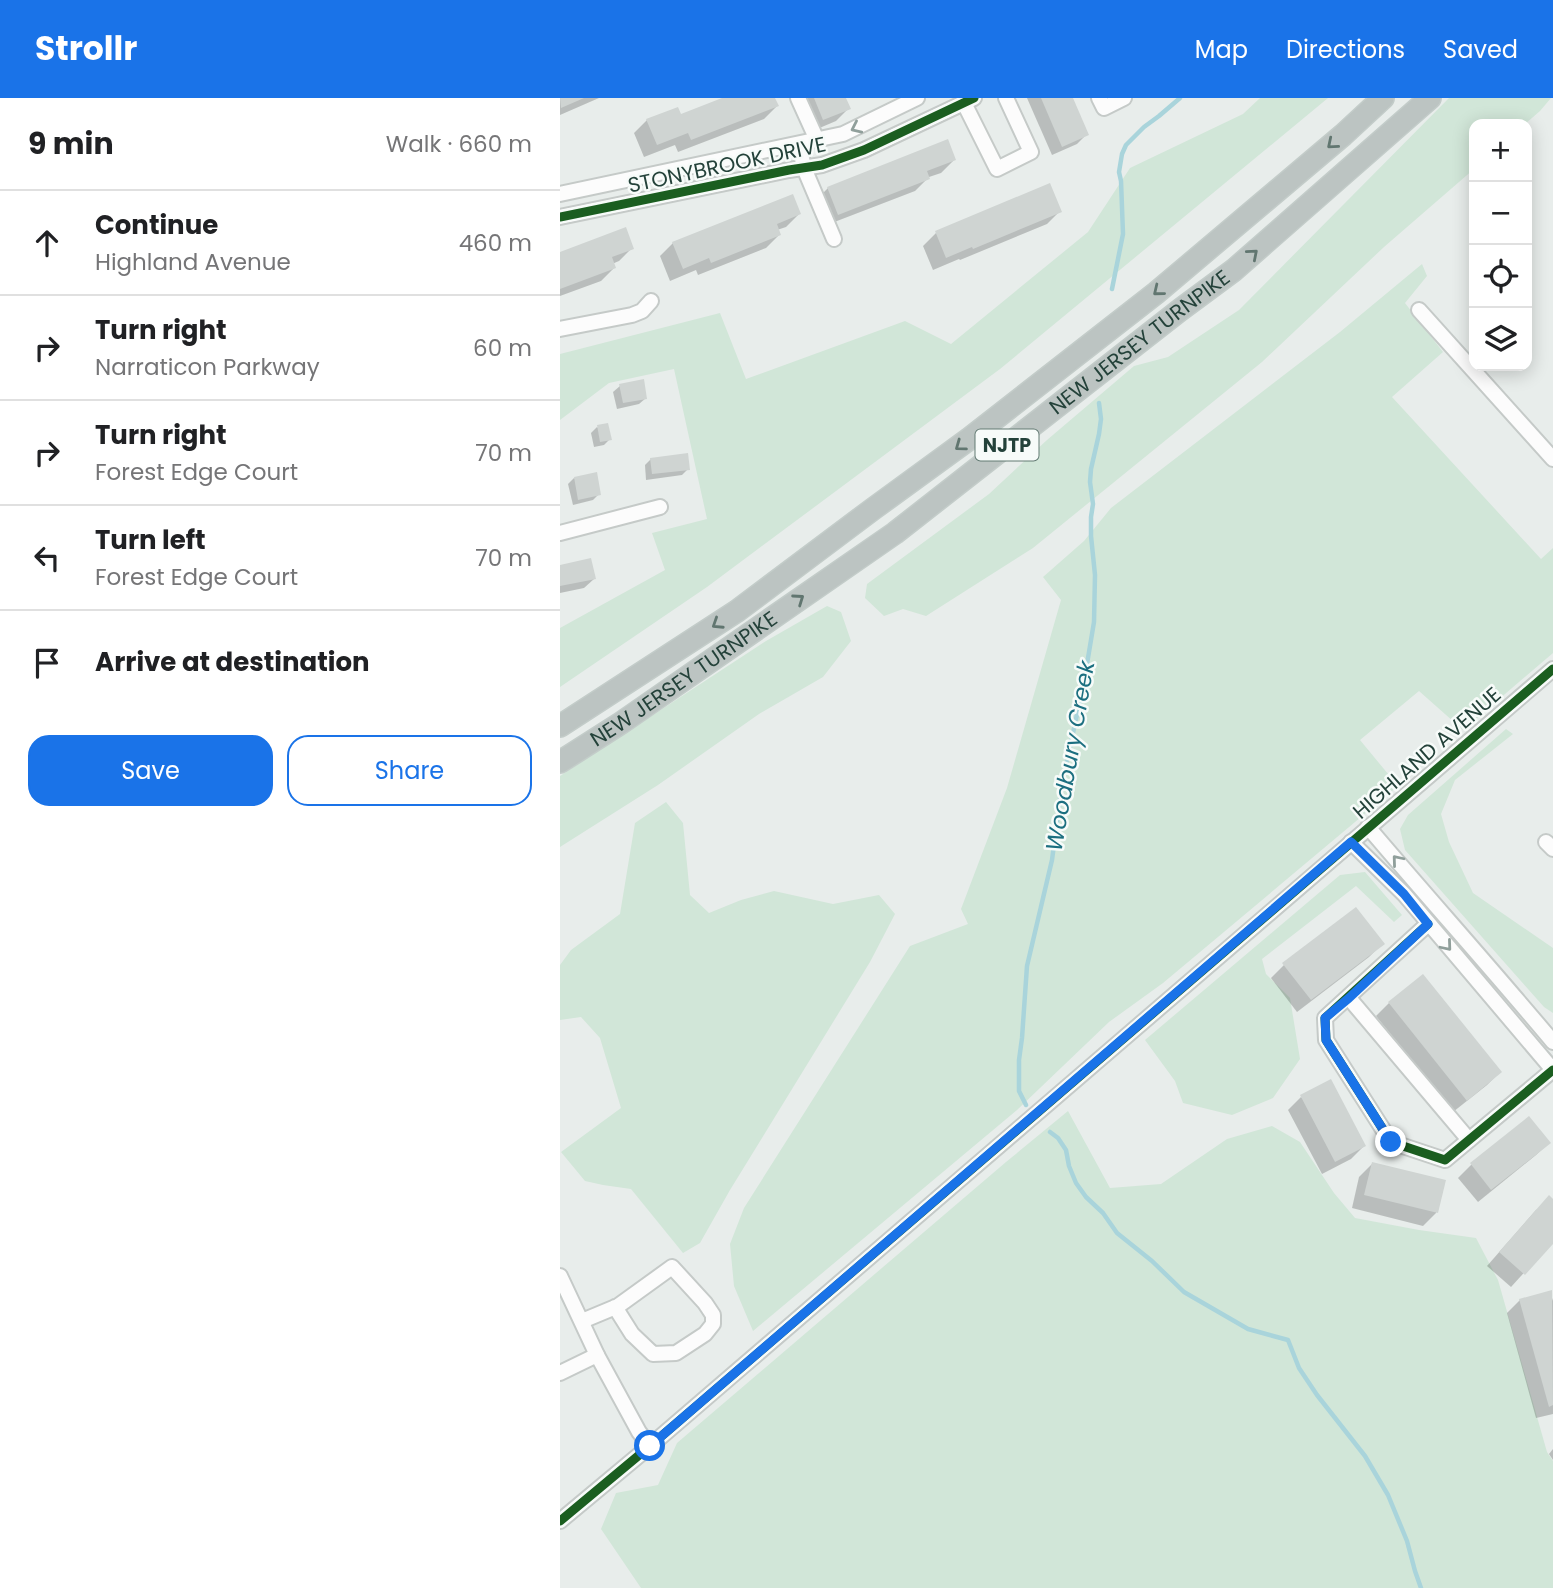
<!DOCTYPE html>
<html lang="en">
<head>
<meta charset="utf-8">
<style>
	body { margin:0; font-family:Poppins,sans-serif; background:#f2f2f2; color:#202124 }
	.controls { position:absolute; right:21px; top:21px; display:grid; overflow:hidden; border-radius:14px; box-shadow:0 4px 18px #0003 }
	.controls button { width:63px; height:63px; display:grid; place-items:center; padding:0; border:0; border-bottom:2px solid #e0e0e0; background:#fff; color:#202124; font:35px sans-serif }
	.stop { position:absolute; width:21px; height:21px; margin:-16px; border:5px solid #1a73e8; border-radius:50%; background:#fff }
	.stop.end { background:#1a73e8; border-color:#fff; box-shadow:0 2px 7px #0008 }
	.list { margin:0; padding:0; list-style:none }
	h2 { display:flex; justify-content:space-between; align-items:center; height:91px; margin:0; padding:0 28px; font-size:30px }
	h2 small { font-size:23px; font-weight:400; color:#757577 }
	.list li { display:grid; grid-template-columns:46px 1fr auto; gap:21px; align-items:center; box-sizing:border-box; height:105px; padding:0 28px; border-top:2px solid #e0e0e0 }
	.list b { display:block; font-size:26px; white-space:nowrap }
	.list p { margin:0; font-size:23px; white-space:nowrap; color:#757577 }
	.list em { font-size:23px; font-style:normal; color:#757577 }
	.actions { display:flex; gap:14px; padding:21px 28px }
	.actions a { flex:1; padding:16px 0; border:2px solid #1a73e8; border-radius:21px; text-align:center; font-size:24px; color:#1a73e8 }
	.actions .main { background:#1a73e8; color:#fff }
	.icon { flex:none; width:38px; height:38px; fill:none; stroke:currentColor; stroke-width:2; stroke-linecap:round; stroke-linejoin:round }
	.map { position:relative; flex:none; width:993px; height:1490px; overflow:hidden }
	header { display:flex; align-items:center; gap:42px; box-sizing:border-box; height:98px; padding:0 35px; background:#1a73e8; color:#fff }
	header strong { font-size:33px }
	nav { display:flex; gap:38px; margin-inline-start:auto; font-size:24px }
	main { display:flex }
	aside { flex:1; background:#fff }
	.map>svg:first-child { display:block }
	.green { fill:#d1e6d8 }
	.shadow { fill:#0003 }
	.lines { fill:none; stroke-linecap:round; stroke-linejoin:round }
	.stream { stroke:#a9d4db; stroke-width:4.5 }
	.building { fill:#cfd4d2 }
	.minor-casing { stroke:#c5cac8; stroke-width:18 }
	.highway-casing { stroke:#c3ccc9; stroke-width:24 }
	.minor { stroke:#fcfcfc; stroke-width:14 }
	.highway { stroke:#bcc4c2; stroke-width:21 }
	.cycleway-casing { stroke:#f7fbf9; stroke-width:13 }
	.cycleway { stroke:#1b5e20; stroke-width:9 }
	.oneway { stroke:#909f9b }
	.oneway2 { stroke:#617670 }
	.route { stroke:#1a73e8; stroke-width:9 }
	.labels { text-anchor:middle; stroke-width:5; stroke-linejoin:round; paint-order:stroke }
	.shield { fill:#f7fbf9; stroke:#637a73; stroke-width:2 }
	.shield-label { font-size:19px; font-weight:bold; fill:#24423a }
	.street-label { font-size:21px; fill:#24423a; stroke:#f7fbf9 }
	.water-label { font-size:23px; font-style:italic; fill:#1c6f80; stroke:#f7fbf9 }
</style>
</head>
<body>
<header>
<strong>Strollr</strong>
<nav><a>Map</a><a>Directions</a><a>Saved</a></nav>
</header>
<main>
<aside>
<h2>9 min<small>Walk · 660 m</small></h2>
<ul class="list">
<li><svg class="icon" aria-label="ahead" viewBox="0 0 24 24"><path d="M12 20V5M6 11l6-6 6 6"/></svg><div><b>Continue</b><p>Highland Avenue</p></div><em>460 m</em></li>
<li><svg class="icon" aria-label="right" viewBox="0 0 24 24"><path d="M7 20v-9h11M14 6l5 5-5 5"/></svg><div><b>Turn right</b><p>Narraticon Parkway</p></div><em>60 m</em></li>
<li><svg class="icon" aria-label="right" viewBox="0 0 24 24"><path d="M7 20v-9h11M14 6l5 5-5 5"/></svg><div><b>Turn right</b><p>Forest Edge Court</p></div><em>70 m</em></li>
<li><svg class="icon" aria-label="left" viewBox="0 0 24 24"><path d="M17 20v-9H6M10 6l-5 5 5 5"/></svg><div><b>Turn left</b><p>Forest Edge Court</p></div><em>70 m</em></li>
<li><svg class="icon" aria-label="arrive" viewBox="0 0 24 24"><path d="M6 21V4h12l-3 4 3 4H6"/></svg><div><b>Arrive at destination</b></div></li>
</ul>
<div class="actions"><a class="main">Save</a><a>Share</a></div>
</aside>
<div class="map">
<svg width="993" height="1490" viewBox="0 0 993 1490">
	<rect width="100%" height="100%" fill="#e8edeb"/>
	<!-- green -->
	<g class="green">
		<path d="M700 0H768L440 271 147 489 0 589V530L105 472 92 435 147 421 114 271 49 285 0 322V256L160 215 186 281 345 223 391 246 528 134 570 70 683 16Z"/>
		<path d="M889 0H991L980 13 965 26H914V71L824 149 702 264 473 450 366 518 343 511 324 518 305 500 307 486 429 396 487 342 574 268 608 259 679 212Z"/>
		<path d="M862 166 867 178 845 205 883 254 832 299 981 461 993 450V555L903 632 859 593 800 642 838 688 603 885 549 924 457 1012 193 1233 174 1188 170 1146 184 1110 350 848 408 826 401 811 447 690 501 502 483 479 524 443 551 410 780 234Z"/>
		<path d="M267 508 281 514 291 543 263 579 199 616 98 687 0 749V678L206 543Z"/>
		<path d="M946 631 953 636 895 682 881 716 889 744 913 795 993 850V915L984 909 845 752 840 731 848 717Z"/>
		<path d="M106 704 123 725 130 797 149 815 181 802 214 793 273 806 319 797 335 816 310 864 170 1092 140 1145 123 1155 71 1091 43 1087 25 1083 1 1054 61 1010 40 940 21 919 0 922V867L11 852 60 816 75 725Z"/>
		<path d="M805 774 842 817 834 824 796 788 702 861 706 876 730 900 740 961 713 1000 672 1017 623 1005 615 983 585 942 780 777Z"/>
		<path d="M508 1013 550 1090 601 1086 667 1041 712 1028 740 1044 774 1095 795 1120 859 1132 916 1140 938 1182 987 1354 993 1363V1490H81L41 1431 56 1395 98 1387 117 1345 446 1064Z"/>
	</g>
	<!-- shadow -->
	<g class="shadow">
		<path d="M0 0H39L0 17Z"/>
		<path d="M166 0H214L217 8 204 21 118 54 115 47 84 59 74 35 87 22 120 18Z"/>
		<path d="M236 0H284L289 10 276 23 250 34Z"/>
		<path d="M467 0H511L527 36 517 46 492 57Z"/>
		<path d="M394 62 381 75 369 79 355 93 264 128 255 103 268 90Z"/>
		<path d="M500 113 487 126 400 162 399 161 373 172 363 148 376 135Z"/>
		<path d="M239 116 226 129 217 132 219 137 206 150 138 177 136 172 110 183 100 158 113 145Z"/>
		<path d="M72 150 59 163 52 166 54 170 41 183 0 198V156Z"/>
		<path d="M60 288 86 300 79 306 57 311 53 294Z"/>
		<path d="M37 329 50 341 44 347 34 349 31 335Z"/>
		<path d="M91 361 128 371 122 377 86 382 85 367Z"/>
		<path d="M14 380 39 396 33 402 13 407 8 386Z"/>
		<path d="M0 469 34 481 24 490 0 495Z"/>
		<path d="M822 846 809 859 737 914 711 880 724 867Z"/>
		<path d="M829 905 940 974 927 987 893 1014 816 918Z"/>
		<path d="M741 999 804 1048 791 1061 762 1076 728 1012Z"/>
		<path d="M969 1020 989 1045 976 1057 918 1104 898 1080 911 1067Z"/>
		<path d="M812 1066 884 1083 876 1115 863 1128 792 1110 799 1079Z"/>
		<path d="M993 1103V1143L951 1189 927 1168 976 1112Z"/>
		<path d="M990 1194 993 1203V1316L976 1320 947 1215 960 1202Z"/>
		<path d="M993 1351V1362L989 1356Z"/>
	</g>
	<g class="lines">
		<!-- stream -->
		<g class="stream">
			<path d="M552 191 563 136 561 83 559 74 562 56 566 47 584 29 599 18 620 0"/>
			<path d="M466 1007 459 993V962L462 940 467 868 492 762 502 686 524 584 534 524 535 477 531 438V419L533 406 530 384 531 371 539 336 541 321 539 305"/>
			<path d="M490 1034 498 1040 506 1052 509 1068 516 1085 526 1099 543 1115 557 1135 592 1163 624 1194 688 1231 728 1242 739 1270 757 1297 805 1358 828 1397 847 1443 855 1473 861 1490"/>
		</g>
	</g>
	<!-- building -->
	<g class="building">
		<path d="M0 0H24L1 10Z"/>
		<path d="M162 0H215L219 8 131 42 128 35 97 47 86 21 118 9 121 16Z"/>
		<path d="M254 0H286L291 11 263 22Z"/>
		<path d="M481 0H513L529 37 502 49Z"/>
		<path d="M388 41 396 62 367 73 370 81 278 117 267 89Z"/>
		<path d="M490 85 502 114 413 151 412 149 386 160 375 133Z"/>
		<path d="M233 96 241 116 217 126 221 137 151 165 149 160 123 171 112 144Z"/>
		<path d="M66 129 74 151 52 159 56 170 0 191V154Z"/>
		<path d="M84 281 87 301 63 305 59 286Z"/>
		<path d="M48 325 52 342 40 344 37 327Z"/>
		<path d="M128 355 130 372 92 376 90 360Z"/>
		<path d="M37 374 41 397 18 402 14 379Z"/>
		<path d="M31 460 36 481 0 488V467Z"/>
		<path d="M796 809 825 846 751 902 722 865Z"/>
		<path d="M863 876 942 974 907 1003 828 904Z"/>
		<path d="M771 981 806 1048 775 1064 740 997Z"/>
		<path d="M969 1018 991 1045 931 1092 910 1065Z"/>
		<path d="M812 1064 886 1082 878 1115 804 1097Z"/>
		<path d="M989 1097 993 1101V1146L965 1177 939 1154Z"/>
		<path d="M992 1192 993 1307 989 1309 959 1201Z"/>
	</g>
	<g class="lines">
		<defs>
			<g id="minor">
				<path d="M238 0 257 42"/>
				<path d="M539 0 544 10 564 0"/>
				<path d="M404 5 437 71 471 54 446 0"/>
				<path d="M239 46 244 70 274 141"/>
				<path d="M0 96 283 36 357 0"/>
				<path d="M0 119 229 72 262 67 304 52 414 0"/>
				<path d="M859 212 993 361"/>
				<path d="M0 231 72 217 82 213 91 203"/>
				<path d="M0 435 100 409"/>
				<path d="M808 729C869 801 932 871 993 944"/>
				<path d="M791 744 844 796 993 972"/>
				<path d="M986 744 993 751"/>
				<path d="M868 826 765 920 766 942 831 1044 885 1062 993 972"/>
				<path d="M789 900 909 1042"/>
				<path d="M0 1178 37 1257 79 1334 90 1348"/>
				<path d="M22 1223 58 1208 112 1169 145 1205 153 1217V1226L145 1236 116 1255 93 1256 72 1236 55 1209"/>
				<path d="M0 1275 37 1257"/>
				<path d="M0 1423 90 1348 993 571"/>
			</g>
			<g id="highway">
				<path d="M0 628 177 513 313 411 409 341 596 195 783 37 823 0"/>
				<path id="s1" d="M0 664 61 625 335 435 620 212 674 172 870 0"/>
			</g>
		</defs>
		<!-- minor casing -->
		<use href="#minor" class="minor-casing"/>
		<!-- highway casing -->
		<use href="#highway" class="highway-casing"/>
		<!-- minor -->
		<use href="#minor" class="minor"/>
		<!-- highway -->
		<use href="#highway" class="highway"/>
		<defs>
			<g id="cycleway">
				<path d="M0 119 229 72 262 67 304 52 414 0"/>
				<path d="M868 826 765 920 766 942 831 1044 885 1062 993 972"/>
				<path d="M0 1423 90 1348 993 571"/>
			</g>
		</defs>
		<!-- cycleway casing -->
		<use href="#cycleway" class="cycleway-casing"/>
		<!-- cycleway -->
		<use href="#cycleway" class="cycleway"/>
	</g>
	<!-- one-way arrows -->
	<defs><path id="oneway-chevron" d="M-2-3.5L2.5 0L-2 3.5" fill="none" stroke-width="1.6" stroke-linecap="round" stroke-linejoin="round" transform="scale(1.75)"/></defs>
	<g class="oneway">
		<use href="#oneway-chevron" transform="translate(296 30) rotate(155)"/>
		<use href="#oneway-chevron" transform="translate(837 762) rotate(-130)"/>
		<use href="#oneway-chevron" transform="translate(887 848) rotate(50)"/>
	</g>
	<g class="oneway2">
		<use href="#oneway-chevron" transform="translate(772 46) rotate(140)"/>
		<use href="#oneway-chevron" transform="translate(693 156) rotate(-41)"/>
		<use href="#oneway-chevron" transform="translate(598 193) rotate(141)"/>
		<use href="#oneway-chevron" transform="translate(400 348) rotate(144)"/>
		<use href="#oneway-chevron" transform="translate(239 501) rotate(-35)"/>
		<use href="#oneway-chevron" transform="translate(157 526) rotate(147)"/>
	</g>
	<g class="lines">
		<!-- route -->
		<path class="route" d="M90 1348 791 744 844 796 868 826 789 900 765 920 766 942 831 1044"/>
	</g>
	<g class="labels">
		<!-- shield labels -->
		<rect class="shield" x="415.5" y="331.5" width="63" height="31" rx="5"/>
		<g class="shield-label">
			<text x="447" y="354">NJTP</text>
		</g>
		<!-- street labels -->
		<g class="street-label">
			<text transform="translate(167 67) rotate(-12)" y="7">STONYBROOK DRIVE</text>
			<text dy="7" stroke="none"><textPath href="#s1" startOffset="716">NEW JERSEY TURNPIKE</textPath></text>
			<text dy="7" stroke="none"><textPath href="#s1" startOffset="149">NEW JERSEY TURNPIKE</textPath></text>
			<text transform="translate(867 655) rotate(-41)" y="7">HIGHLAND AVENUE</text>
		</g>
		<!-- water labels -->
		<g class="water-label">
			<text transform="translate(510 658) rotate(-80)" y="8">Woodbury Creek</text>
		</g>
	</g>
</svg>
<div class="controls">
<button>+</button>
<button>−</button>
<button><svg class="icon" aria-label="locate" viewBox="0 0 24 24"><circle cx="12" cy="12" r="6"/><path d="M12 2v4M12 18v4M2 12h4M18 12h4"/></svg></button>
<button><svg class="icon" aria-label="layers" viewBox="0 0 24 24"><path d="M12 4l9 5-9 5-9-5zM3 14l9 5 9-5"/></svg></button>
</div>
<div class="stop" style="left:90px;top:1348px"></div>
<div class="stop end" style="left:831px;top:1044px"></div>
</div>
</main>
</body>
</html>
